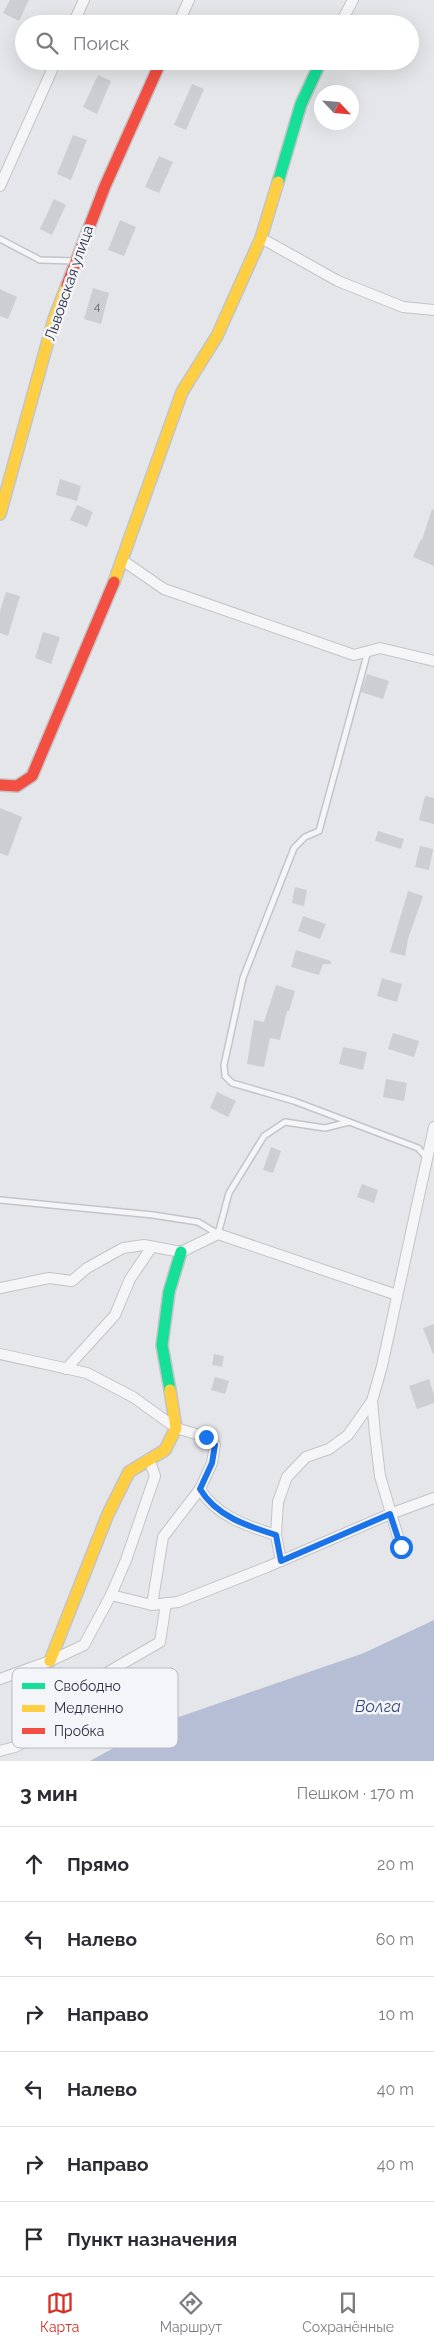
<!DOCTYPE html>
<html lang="ru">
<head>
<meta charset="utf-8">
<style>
	body { margin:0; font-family:Raleway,sans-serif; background:#f7f7f7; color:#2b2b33 }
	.compass { position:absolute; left:314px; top:85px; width:45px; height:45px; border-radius:50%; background:#fff; box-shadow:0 5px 20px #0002; rotate:116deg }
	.stop { position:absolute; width:15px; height:15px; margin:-11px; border:4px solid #1a73e8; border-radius:50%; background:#fff }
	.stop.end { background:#1a73e8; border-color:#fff; box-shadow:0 1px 5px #0008 }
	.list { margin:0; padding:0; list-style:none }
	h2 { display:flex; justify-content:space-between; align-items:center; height:65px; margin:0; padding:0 20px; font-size:21px }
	h2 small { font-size:16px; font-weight:400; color:#7c7c81 }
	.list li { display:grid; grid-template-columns:32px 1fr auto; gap:15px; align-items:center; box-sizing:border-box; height:75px; padding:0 20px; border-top:1px solid #e1e1e2 }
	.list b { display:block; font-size:19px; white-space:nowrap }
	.list em { font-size:16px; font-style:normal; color:#7c7c81 }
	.icon { flex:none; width:28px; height:28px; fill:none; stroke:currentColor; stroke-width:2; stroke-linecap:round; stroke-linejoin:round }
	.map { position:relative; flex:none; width:434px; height:1761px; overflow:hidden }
	.search { position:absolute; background:#fff; box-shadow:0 5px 20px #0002; left:15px; right:15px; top:15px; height:55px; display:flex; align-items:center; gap:12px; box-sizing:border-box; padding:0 18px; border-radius:28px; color:#7c7c81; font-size:19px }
	.sheet { height:515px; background:#fff }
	nav { display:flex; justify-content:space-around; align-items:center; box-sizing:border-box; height:70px; border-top:1px solid #e1e1e2; background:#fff; font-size:14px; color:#7c7c81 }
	nav a { display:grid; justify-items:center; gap:2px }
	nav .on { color:#d93025 }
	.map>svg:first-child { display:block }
	.water { fill:#b5bed4 }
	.building { fill:#cdced2 }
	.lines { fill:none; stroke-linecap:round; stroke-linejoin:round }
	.lane-casing { stroke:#c3c4c8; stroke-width:8 }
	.street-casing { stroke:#c3c4c8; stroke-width:12 }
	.fast-casing { stroke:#c3c4c8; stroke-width:14 }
	.slow-casing { stroke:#c3c4c8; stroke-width:14 }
	.jam-casing { stroke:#c3c4c8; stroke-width:14 }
	.lane { stroke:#f5f5f7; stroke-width:5 }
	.street { stroke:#f5f5f7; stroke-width:10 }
	.fast { stroke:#16e098; stroke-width:11 }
	.slow { stroke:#ffcf43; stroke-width:11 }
	.jam { stroke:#f24e42; stroke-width:11 }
	.route { stroke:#1a73e8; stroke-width:6 }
	.labels { text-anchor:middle; stroke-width:5; stroke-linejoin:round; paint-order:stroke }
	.number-label { font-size:12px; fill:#555868 }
	.street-label { font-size:15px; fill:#2c3043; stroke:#f4f5f9 }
	.water-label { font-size:16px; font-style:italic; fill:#374776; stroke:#f4f5f9 }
	.key { fill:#f4f5f9; stroke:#b8bac2; stroke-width:1 }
	.key-label { font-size:14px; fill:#2c3043 }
</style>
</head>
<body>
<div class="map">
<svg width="434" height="1761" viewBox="0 0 434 1761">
	<rect width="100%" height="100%" fill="#e5e6ea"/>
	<!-- water -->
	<path class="water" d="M434 1620V1761H90L126 1741 179 1717 364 1653Z"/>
	<!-- building -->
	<g class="building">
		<path d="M10 0H29L19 21 3 13Z"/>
		<path d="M98 75 111 81 97 114 83 107Z"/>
		<path d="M192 84 204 89 186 130 174 125Z"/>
		<path d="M73 135 87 140 71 180 57 174Z"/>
		<path d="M159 156 173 162 159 193 145 187Z"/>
		<path d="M54 199 66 205 52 235 40 229Z"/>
		<path d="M120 220 136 227 124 256 108 250Z"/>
		<path d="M93 288 109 293 101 324 84 319Z"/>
		<path d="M0 289 17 297 8 319 0 316Z"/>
		<path d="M60 479 81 486 77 501 56 495Z"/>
		<path d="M77 505 93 512 87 527 70 520Z"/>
		<path d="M432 509 434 510V566L413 557 421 539 422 540Z"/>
		<path d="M6 592 20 596 8 636 0 633V611Z"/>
		<path d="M43 632 60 637 51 664 35 658Z"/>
		<path d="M367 674 389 681 383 699 361 692Z"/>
		<path d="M425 796 434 798V824L419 820Z"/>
		<path d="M0 808 22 817 8 856 0 853Z"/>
		<path d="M378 831 404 839 401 849 375 841Z"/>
		<path d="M420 846 433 849 429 870 415 867Z"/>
		<path d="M295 887 307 890 304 906 292 903Z"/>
		<path d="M408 891 423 896 408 939 405 956 390 952Z"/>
		<path d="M303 916 326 924 320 939 298 931Z"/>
		<path d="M296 950 331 961V964H323L319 975 291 967Z"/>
		<path d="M382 978 402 984 397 1002 377 996Z"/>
		<path d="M276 985 295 991 289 1011H287L280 1040 270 1038 264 1067 247 1064 254 1020 264 1022Z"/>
		<path d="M393 1033 419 1041 414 1057 388 1049Z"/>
		<path d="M343 1047 367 1052 363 1070 339 1064Z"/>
		<path d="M386 1079 407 1083 404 1101 383 1097Z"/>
		<path d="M217 1092 236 1101 228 1117 210 1108Z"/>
		<path d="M271 1147 281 1151 273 1173 263 1170Z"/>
		<path d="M362 1184 378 1190 374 1203 357 1197Z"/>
		<path d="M434 1324V1354H433L423 1328Z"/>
		<path d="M214 1354 224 1356 222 1367 212 1365Z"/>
		<path d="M215 1377 229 1381 225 1394 211 1390Z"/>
		<path d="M429 1379 434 1395V1403L417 1409 409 1386Z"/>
	</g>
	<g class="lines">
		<defs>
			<g id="lane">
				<path d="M0 239 40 260 75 261"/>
				<path d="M368 651 319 831 305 837 294 848 243 978 224 1065 225 1076 232 1083 294 1101 418 1148 426 1157"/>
				<path d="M0 1200 153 1215 198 1222 218 1234 229 1193 264 1136 285 1122 325 1128 349 1122"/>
			</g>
			<g id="street">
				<path d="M73 24 84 0"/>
				<path d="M178 24 189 0"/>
				<path d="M340 24 353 0"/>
				<path d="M0 186 56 61"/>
				<path d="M261 238 338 281 403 307 434 310"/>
				<path d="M122 560 164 589 354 655 380 648 434 661"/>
				<path d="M0 1288 49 1278 72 1281 87 1268 123 1248 144 1245 181 1252 218 1234 397 1295"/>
				<path d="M0 1354 87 1373 133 1397 176 1428 206 1437 215 1445 212 1463 200 1489 163 1537 152 1605"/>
				<path d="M66 1369 115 1315 130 1279 151 1248"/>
				<path d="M200 1489C216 1516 247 1526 276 1535"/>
				<path d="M401 1547 380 1476 375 1434 372 1401 382 1366 434 1127"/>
				<path d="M281 1561 276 1535 278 1502 287 1477 306 1457 329 1449 348 1435 372 1401"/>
				<path d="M111 1595 152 1605 178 1602 267 1567 390 1514 434 1498"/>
				<path d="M0 1679 50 1661 84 1645 111 1595 126 1560 155 1476 149 1459"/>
				<path d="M0 1751 15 1747 61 1724 79 1700 91 1689 96 1679 160 1642 166 1603"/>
			</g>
			<g id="fast">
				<path d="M278 182 301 104 321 61"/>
				<path d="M170 1390 162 1345 169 1292 181 1252"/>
			</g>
			<g id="slow">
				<path d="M0 514 54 319 67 285"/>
				<path d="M114 582 182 392 217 336 261 238 278 182"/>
				<path d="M50 1661 108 1514 129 1472 165 1450 176 1428 170 1390"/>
			</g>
			<g id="jam">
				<path d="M67 285 105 186 161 61"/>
				<path d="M0 785 17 786 32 776 114 582"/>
			</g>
		</defs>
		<!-- lane casing -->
		<use href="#lane" class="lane-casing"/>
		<!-- street casing -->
		<use href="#street" class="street-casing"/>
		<!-- fast casing -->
		<use href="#fast" class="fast-casing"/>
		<!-- slow casing -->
		<use href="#slow" class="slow-casing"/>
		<!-- jam casing -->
		<use href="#jam" class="jam-casing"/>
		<!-- lane -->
		<use href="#lane" class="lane"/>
		<!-- street -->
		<use href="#street" class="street"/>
		<!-- fast -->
		<use href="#fast" class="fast"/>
		<!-- slow -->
		<use href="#slow" class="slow"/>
		<!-- jam -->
		<use href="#jam" class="jam"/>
	</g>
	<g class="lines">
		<!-- route -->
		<path class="route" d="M206 1437 215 1445 212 1463 200 1489C216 1516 247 1526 276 1535L281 1561 390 1514 401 1547"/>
	</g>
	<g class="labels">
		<!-- number labels -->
		<g class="number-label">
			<text x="97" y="310">4</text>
		</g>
		<!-- street labels -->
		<g class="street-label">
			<text transform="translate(69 283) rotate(-71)" y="5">Львовская улица</text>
		</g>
		<!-- water labels -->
		<g class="water-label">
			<text x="378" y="1712">Волга</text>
		</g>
	</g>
	<!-- legend -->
	<rect x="12" y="1668" width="166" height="80" rx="8" class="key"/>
	<rect x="22" y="1683" width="23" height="6" fill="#16e098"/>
	<rect x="22" y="1705" width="23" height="7" fill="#ffcf43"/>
	<rect x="22" y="1728" width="23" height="6" fill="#f24e42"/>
	<g class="key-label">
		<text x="54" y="1691">Свободно</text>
		<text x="54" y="1713">Медленно</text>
		<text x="54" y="1736">Пробка</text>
	</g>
</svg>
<svg class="compass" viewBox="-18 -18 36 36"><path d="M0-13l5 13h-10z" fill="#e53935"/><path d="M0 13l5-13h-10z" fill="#7c7c81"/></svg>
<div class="stop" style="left:401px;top:1547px"></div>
<div class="stop end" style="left:206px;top:1437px"></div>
<div class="search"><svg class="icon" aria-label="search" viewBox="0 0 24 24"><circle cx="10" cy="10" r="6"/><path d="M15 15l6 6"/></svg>Поиск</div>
</div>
<section class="sheet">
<h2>3 мин<small>Пешком · 170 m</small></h2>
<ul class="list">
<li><svg class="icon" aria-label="ahead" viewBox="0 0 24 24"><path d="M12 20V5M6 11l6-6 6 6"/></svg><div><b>Прямо</b></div><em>20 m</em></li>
<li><svg class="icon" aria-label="left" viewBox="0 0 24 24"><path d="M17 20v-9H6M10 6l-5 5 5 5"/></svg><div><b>Налево</b></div><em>60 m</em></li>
<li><svg class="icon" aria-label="right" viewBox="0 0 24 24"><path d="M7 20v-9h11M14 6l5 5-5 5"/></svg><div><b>Направо</b></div><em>10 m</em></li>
<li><svg class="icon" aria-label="left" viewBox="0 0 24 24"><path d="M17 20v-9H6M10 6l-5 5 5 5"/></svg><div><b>Налево</b></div><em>40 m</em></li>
<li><svg class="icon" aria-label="right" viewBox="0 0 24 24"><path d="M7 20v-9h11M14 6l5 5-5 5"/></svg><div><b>Направо</b></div><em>40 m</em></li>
<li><svg class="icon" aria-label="arrive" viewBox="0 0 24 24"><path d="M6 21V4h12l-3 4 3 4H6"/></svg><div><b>Пункт назначения</b></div></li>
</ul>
</section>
<nav>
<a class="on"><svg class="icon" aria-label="map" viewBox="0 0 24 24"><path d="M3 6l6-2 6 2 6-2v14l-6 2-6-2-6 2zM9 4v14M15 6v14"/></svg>Карта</a>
<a><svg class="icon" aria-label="directions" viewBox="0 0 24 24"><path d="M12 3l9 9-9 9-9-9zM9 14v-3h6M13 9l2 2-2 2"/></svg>Маршрут</a>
<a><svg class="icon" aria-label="saved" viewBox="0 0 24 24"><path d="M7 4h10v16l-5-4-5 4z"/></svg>Сохранённые</a>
</nav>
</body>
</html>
